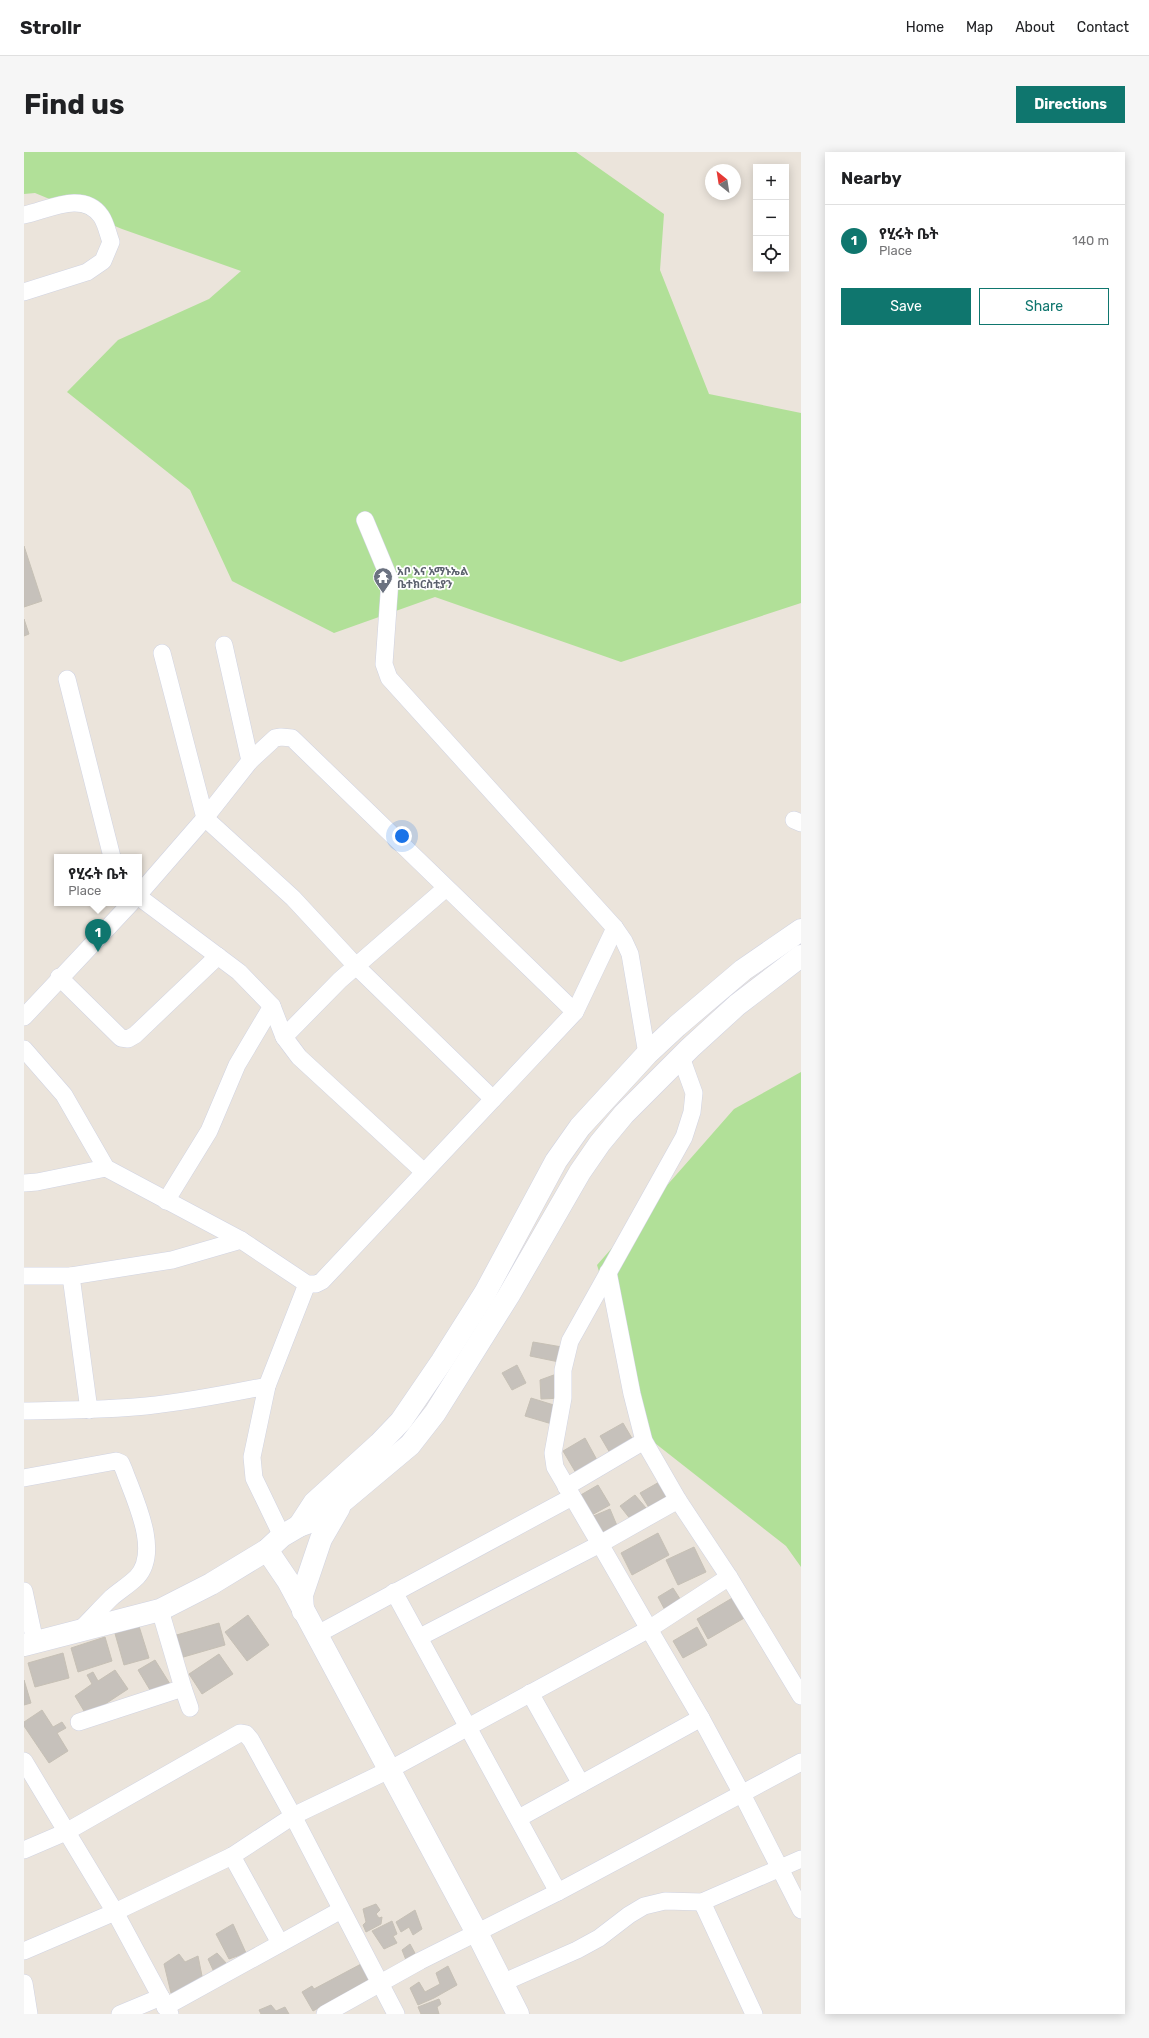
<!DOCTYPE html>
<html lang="en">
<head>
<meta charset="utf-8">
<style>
	body { margin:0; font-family:Rubik,"Noto Sans Ethiopic",sans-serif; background:#f6f6f6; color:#202124 }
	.controls { position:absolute; right:12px; top:12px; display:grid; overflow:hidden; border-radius:0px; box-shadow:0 2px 10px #0003 }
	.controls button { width:36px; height:36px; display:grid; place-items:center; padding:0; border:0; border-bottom:1px solid #e0e0e0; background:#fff; color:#202124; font:20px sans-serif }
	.compass { position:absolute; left:681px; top:12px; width:36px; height:36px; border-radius:50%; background:#fff; box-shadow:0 2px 10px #0003; rotate:330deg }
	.you { position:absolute; left:378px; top:684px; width:14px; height:14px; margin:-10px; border:3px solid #fff; border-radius:50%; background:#1a73e8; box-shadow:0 0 0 6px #1a73e833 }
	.badge { display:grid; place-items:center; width:26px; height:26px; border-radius:50%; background:#0f766e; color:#fff; font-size:13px; font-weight:700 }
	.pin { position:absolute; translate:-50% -33px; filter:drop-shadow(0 1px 2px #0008) }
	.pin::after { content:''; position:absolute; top:21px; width:14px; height:12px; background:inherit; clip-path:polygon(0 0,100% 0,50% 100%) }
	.popup { position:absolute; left:30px; top:702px; width:88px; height:52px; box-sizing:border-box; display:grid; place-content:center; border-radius:0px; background:#fff; filter:drop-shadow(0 1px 3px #0005); font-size:13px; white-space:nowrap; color:#757577 }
	.popup b { font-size:15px; color:#202124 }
	.popup::after { content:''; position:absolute; left:50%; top:100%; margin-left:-8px; border:8px solid transparent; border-top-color:#fff }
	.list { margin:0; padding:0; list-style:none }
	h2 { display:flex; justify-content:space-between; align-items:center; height:52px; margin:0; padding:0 16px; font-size:17px }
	h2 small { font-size:13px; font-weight:400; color:#757577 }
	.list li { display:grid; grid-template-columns:26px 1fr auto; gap:12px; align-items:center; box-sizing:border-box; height:72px; padding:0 16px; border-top:1px solid #e0e0e0 }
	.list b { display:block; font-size:15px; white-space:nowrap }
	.list p { margin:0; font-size:13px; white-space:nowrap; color:#757577 }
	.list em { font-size:13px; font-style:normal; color:#757577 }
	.actions { display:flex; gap:8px; padding:12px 16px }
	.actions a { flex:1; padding:9px 0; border:1px solid #0f766e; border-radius:0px; text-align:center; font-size:14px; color:#0f766e }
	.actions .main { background:#0f766e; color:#fff }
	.icon { flex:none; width:22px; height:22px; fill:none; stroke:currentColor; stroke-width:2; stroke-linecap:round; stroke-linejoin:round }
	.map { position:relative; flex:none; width:777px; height:1862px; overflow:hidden; border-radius:0px }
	header { display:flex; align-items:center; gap:24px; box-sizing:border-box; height:56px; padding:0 20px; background:#fff; border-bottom:1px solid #e0e0e0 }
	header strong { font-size:19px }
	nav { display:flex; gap:22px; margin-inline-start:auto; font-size:14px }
	.intro { display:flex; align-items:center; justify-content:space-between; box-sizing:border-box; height:96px; padding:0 24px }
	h1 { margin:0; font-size:28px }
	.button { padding:10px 18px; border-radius:0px; background:#0f766e; color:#fff; font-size:14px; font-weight:700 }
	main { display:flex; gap:24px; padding:0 24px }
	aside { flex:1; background:#fff; border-radius:0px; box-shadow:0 2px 10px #0003 }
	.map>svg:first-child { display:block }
	.green { fill:#b1e098 }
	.building { fill:#c6c1bb; stroke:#c6c0b5 }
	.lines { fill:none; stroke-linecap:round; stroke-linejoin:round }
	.street-casing { stroke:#d0d3e2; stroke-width:18 }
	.secondary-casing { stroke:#d0d3e2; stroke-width:23 }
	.street { stroke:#fff; stroke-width:17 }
	.secondary { stroke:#fff; stroke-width:22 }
	.labels { text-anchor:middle; stroke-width:3.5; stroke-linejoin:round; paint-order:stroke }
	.worship-label { font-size:11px; font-weight:bold; fill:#5b616d; stroke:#fff; text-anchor:start }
</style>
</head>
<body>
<header>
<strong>Strollr</strong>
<nav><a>Home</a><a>Map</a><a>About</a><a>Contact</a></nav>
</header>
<div class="intro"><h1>Find us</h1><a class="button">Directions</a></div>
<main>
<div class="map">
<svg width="777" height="1862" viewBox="0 0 777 1862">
	<rect width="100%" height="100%" fill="#ebe4db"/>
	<!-- green -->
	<g class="green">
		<path d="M0 0H552L640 62 636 118 685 242 777 261V451L597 510 411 445 310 481 208 429 166 338 43 240 94 188 185 147 217 119 98 77 11 41 0 42Z"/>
		<path d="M777 920V1415L762 1394 627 1288 573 1113 710 957Z"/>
	</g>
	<!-- building -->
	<g class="building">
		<path d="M0 394 18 449 0 455Z"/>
		<path d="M0 467 5 482 0 484Z"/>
		<path d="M509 1190 538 1195 535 1210 506 1204Z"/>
		<path d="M493 1213 502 1231 488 1238 478 1221Z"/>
		<path d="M538 1220 539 1246 517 1247 516 1228Z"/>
		<path d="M507 1246 533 1254 528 1272 501 1264Z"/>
		<path d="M599 1271 609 1288 586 1301 576 1284Z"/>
		<path d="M561 1286 573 1308 552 1321 539 1299Z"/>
		<path d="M637 1329 647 1347 627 1359 616 1341Z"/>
		<path d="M574 1333 586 1353 566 1364 555 1344Z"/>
		<path d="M611 1343 622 1356 607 1368 596 1354Z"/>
		<path d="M586 1357 594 1376 575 1384 567 1365Z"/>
		<path d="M634 1381 645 1403 608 1423 597 1401Z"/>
		<path d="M670 1395 682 1420 654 1433 642 1408Z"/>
		<path d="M649 1436 658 1450 642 1460 634 1445Z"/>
		<path d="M710 1445 722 1465 684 1487 673 1467Z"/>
		<path d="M224 1463 245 1493 223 1509 201 1480Z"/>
		<path d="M114 1471 125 1506 100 1513 90 1478Z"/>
		<path d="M195 1471 201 1493 156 1506 149 1484Z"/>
		<path d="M673 1475 683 1493 659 1506 649 1489Z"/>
		<path d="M81 1485 88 1509 54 1520 47 1496Z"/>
		<path d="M39 1501 45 1526 11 1535 4 1511Z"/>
		<path d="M195 1502 209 1522 178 1542 165 1522Z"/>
		<path d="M131 1508 146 1532 129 1543 114 1518Z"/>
		<path d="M91 1518 104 1537 63 1564 51 1544 68 1532 63 1523 69 1520 74 1529Z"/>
		<path d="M0 1528 7 1551 0 1553Z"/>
		<path d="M18 1558 29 1575 38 1570 42 1576 33 1581 44 1599 25 1611 0 1574V1570Z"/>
		<path d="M352 1752 356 1758 352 1762 355 1766 358 1765 357 1772 342 1780 339 1773 342 1770 339 1757Z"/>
		<path d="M391 1758 398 1777 389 1783 385 1775 377 1780 372 1770Z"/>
		<path d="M368 1769 373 1782 369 1784 373 1791 360 1797 348 1779Z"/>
		<path d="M209 1772 222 1801 205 1807 192 1782Z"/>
		<path d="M386 1792 392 1803 382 1808 378 1798Z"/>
		<path d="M193 1801 203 1812 190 1820 184 1807Z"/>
		<path d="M155 1802 161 1810 174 1804 179 1829 147 1841 140 1812Z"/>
		<path d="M339 1811 347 1827 289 1859 278 1840 288 1834 290 1837Z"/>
		<path d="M424 1814 433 1833 410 1846 394 1853 386 1836 395 1830 401 1840 416 1832 412 1821Z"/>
		<path d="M415 1847 417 1852 413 1855 415 1862H397L394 1855Z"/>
		<path d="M247 1853 252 1859 261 1855 265 1862H237L235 1858Z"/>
	</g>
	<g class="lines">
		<defs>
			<g id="street">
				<path d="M0 63C24 58 59 38 77 64 82 71 84 82 87 90L79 109 63 120 0 140"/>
				<path d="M341 368 366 428 360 512 365 526 591 776 600 789 606 802 623 902"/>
				<path d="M200 493 226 609"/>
				<path d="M138 501 181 666 269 746 333 815 469 947"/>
				<path d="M43 527 88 705"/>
				<path d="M770 668 777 671"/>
				<path d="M115 745 215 820 248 854 260 885 316 828 422 736"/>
				<path d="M35 825 97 886 104 887 111 883 194 804"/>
				<path d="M551 860 591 776"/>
				<path d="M0 865 107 751"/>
				<path d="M260 885 275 905 400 1020"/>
				<path d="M0 897 40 943 82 1016 217 1088 283 1132H292L298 1129 551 860 268 586 257 585 251 586 226 609 181 666 115 742"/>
				<path d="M657 905 670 941 668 960 660 985 546 1189 539 1218V1246L529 1301 531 1315 576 1392 654 1348 705 1425"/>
				<path d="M0 1031 13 1030 82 1016"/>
				<path d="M142 1049 185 979 213 913 248 854"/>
				<path d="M584 1120 608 1242 620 1289 654 1348"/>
				<path d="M0 1124H47L148 1108 217 1088"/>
				<path d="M47 1124 65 1258"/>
				<path d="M0 1259C41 1258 82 1258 122 1254 163 1250 203 1242 243 1234"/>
				<path d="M0 1326 92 1309 97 1311 100 1318C110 1346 137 1399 113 1425 105 1433 95 1439 87 1446 76 1457 66 1468 55 1479"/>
				<path d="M542 1335 620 1289"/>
				<path d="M258 1384 230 1326 228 1305 243 1234 283 1132"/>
				<path d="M0 1439 11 1490"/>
				<path d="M370 1440 534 1740"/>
				<path d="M292 1483 548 1345"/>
				<path d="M396 1485 576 1392 625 1477 705 1425 777 1544"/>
				<path d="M159 1536 166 1556"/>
				<path d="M506 1541 557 1632"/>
				<path d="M55 1570 159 1536 136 1458"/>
				<path d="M0 1609 91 1760 146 1862"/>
				<path d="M495 1666 677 1566"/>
				<path d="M0 1698 42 1680 216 1581 222 1582 227 1588 269 1664 372 1862"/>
				<path d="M208 1704 256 1791"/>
				<path d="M678 1750 730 1862"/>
				<path d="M0 1799 91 1760 208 1704 269 1664 365 1618 625 1477 677 1566 718 1642 777 1758"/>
				<path d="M0 1831 5 1862"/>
				<path d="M478 1831 553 1798 575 1786 605 1763 620 1754 641 1749 678 1750 777 1707"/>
				<path d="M141 1855 317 1758"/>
				<path d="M96 1862 137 1845"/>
				<path d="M301 1862 396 1809 534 1740 777 1610"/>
			</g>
			<g id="secondary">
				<path d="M275 1374 290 1351 355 1292 377 1269 418 1209 461 1141 532 1009 556 975 623 902 653 874 719 818 777 778"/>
				<path d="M243 1398 264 1429 453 1781 494 1862"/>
				<path d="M279 1459 278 1443 297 1387 315 1356"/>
				<path d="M0 1493 136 1458 187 1432 243 1398 258 1384 275 1374 300 1365 386 1293 411 1261 485 1143 556 1020 576 991 600 962 666 896 713 853 777 804"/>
			</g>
		</defs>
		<!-- street casing -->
		<use href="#street" class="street-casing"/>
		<!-- secondary casing -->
		<use href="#secondary" class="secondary-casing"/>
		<!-- street -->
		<use href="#street" class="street"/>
		<!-- secondary -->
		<use href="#secondary" class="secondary"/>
	</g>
	<!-- icons -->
	<defs>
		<symbol id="temple-pin" viewBox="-11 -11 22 30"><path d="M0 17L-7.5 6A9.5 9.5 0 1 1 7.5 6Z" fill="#6b7280" stroke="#fff"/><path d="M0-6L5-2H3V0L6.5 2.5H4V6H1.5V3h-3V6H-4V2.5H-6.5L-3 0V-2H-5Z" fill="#fff"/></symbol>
	</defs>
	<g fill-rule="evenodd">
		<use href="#temple-pin" x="348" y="414" width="22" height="30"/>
	</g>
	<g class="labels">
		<!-- worship labels -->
		<g class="worship-label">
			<text x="373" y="423">አቦ እና አማኑኤል<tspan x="373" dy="13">ቤተክርስቲያን</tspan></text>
		</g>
	</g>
</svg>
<div class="controls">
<button>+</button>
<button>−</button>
<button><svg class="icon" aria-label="locate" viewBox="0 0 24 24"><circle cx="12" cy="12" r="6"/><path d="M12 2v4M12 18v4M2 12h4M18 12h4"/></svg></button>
</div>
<svg class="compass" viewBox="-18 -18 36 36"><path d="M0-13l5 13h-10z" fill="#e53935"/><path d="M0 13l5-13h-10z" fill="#757577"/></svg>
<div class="you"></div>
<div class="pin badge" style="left:74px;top:800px">1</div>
<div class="popup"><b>የሂሩት ቤት</b>Place</div>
</div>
<aside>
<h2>Nearby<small></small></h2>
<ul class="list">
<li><span class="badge">1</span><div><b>የሂሩት ቤት</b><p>Place</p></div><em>140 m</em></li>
</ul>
<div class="actions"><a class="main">Save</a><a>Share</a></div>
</aside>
</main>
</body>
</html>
